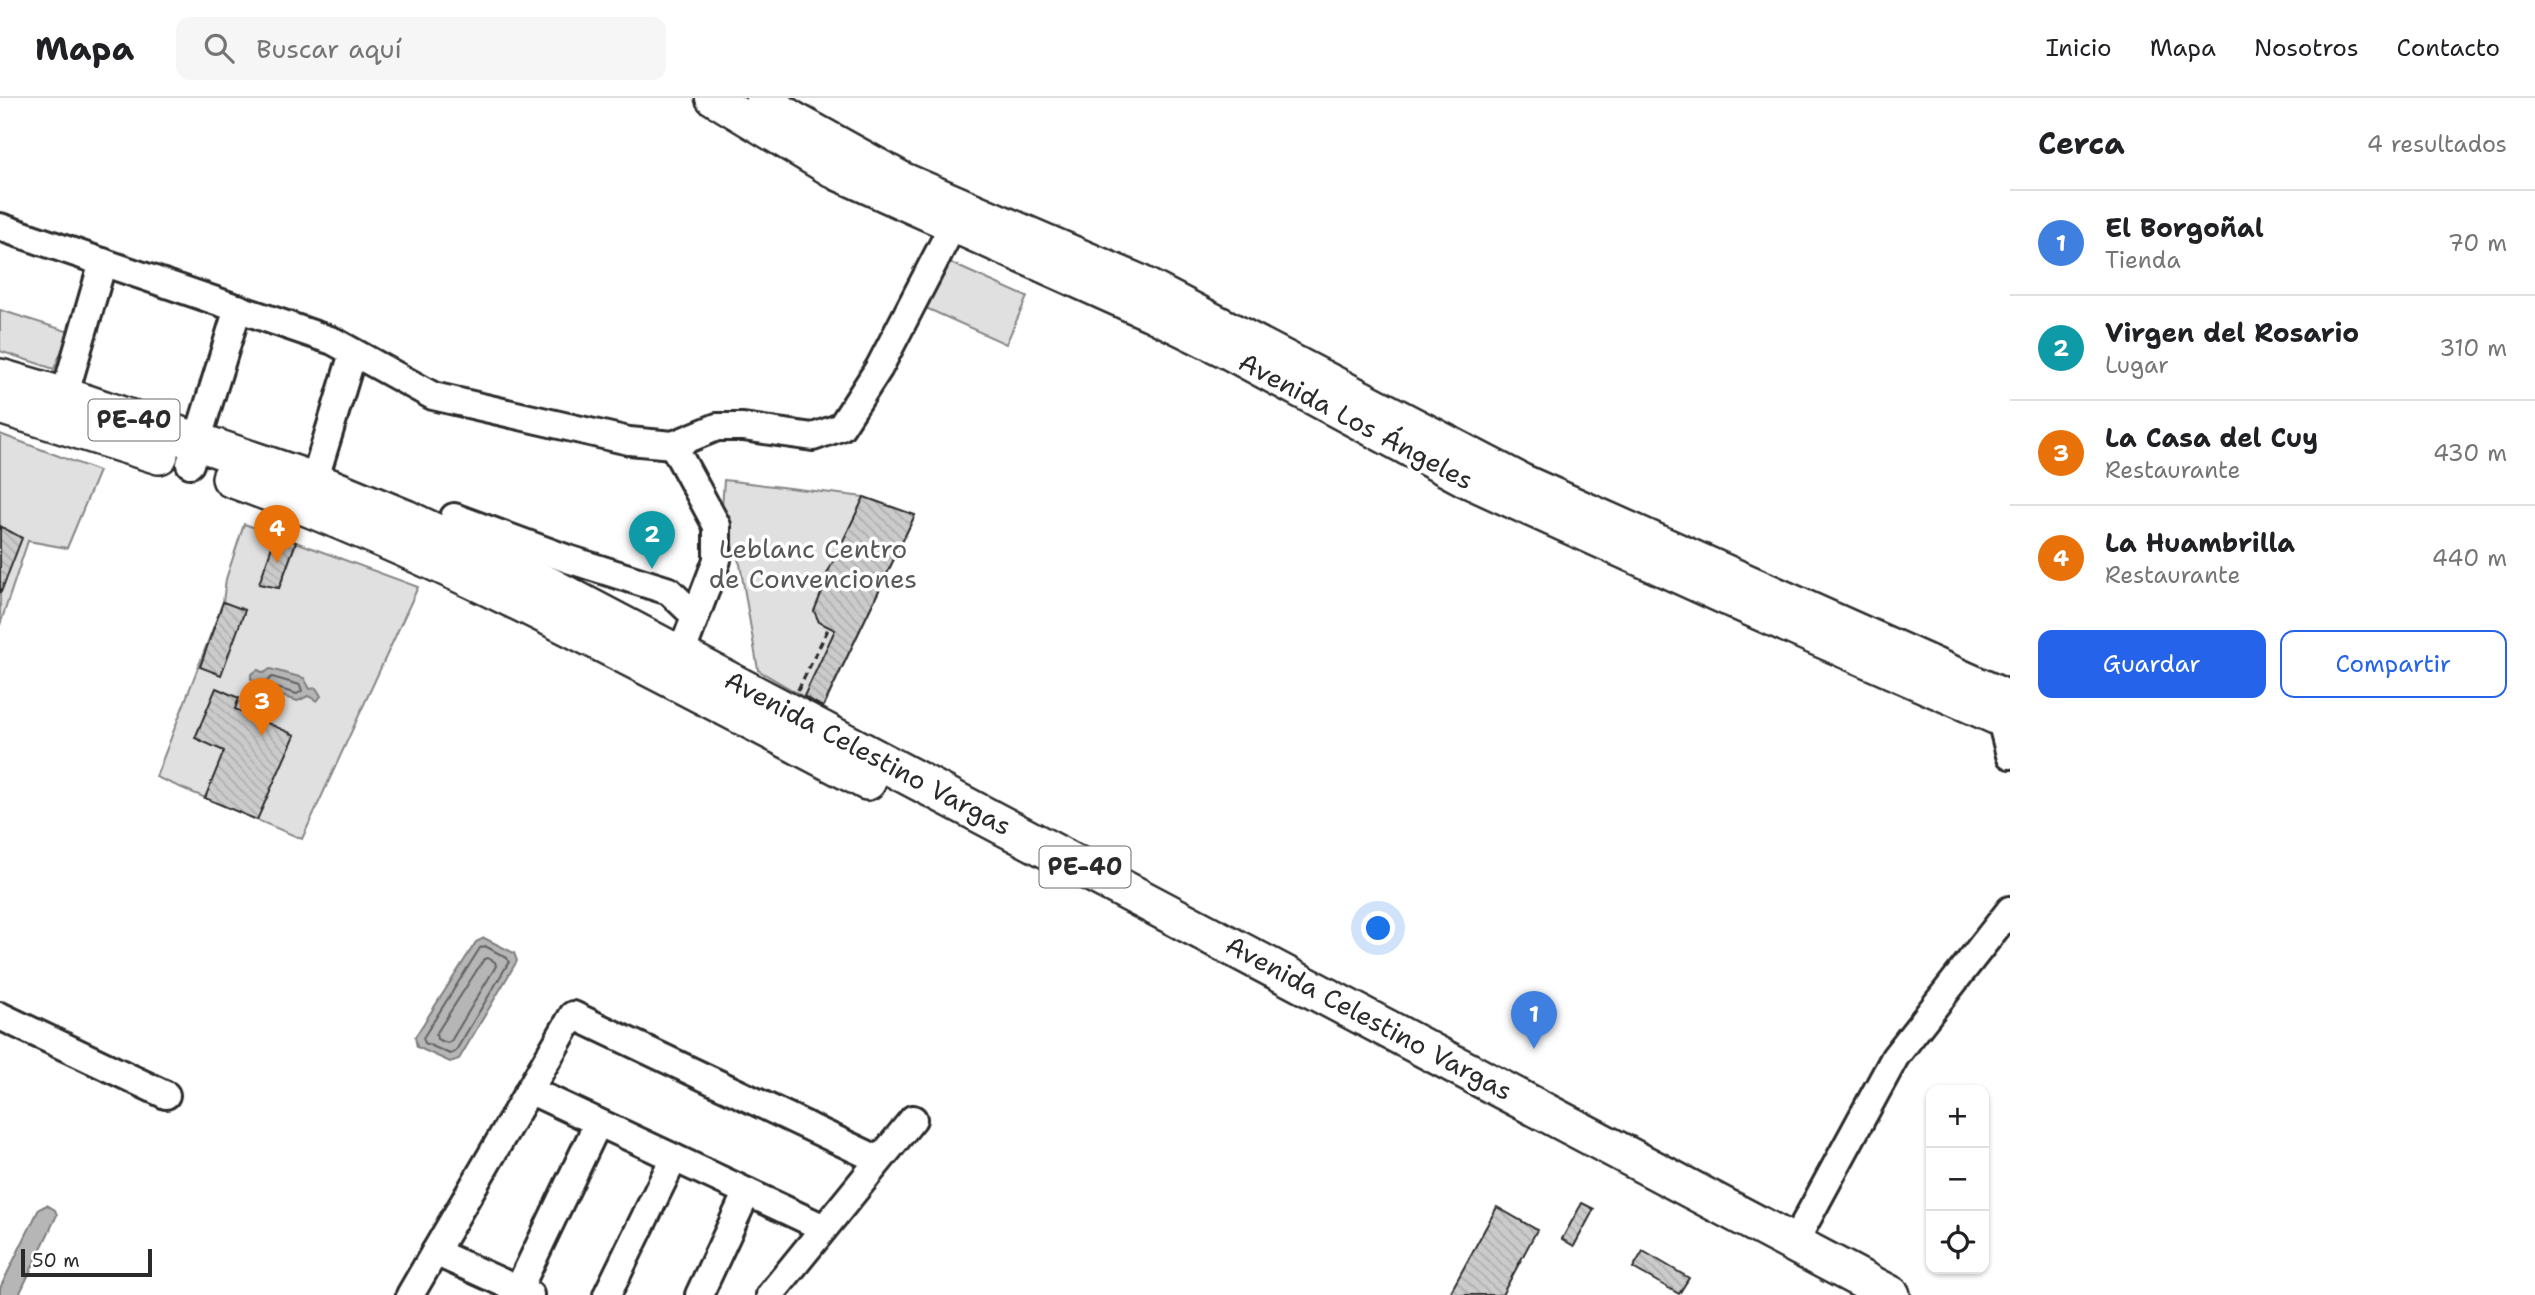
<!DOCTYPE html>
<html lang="es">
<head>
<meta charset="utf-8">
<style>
	body { margin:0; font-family:"Shantell Sans",sans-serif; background:#f6f6f6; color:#202124 }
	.controls { position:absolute; right:21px; bottom:21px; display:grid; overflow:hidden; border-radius:14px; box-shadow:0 2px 5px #0004 }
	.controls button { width:63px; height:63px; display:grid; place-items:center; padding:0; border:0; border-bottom:2px solid #e0e0e0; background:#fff; color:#202124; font:35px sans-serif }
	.scale { position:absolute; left:21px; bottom:18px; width:131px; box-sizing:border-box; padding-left:7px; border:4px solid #2b2b2b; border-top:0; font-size:19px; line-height:24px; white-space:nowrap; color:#2b2b2b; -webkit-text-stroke:5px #fff; paint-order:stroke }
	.you { position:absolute; left:1379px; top:831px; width:24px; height:24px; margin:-18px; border:5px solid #fff; border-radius:50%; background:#1a73e8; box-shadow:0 0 0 10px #1a73e833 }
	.badge { display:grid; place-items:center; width:46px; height:46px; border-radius:50%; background:#2563eb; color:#fff; font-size:23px; font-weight:700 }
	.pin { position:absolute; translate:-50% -58px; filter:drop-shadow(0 2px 4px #0008) }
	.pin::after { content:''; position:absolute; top:37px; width:24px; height:21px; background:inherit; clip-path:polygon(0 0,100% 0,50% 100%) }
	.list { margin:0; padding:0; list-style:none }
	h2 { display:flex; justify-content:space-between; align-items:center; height:91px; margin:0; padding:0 28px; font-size:30px }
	h2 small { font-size:23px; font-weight:400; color:#757577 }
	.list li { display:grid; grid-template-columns:46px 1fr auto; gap:21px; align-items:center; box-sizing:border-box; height:105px; padding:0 28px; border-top:2px solid #e0e0e0 }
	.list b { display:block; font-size:26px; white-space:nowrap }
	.list p { margin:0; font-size:23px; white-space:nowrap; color:#757577 }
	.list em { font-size:23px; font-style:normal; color:#757577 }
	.actions { display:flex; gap:14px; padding:21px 28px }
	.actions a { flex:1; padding:16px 0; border:2px solid #2563eb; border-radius:14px; text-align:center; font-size:24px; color:#2563eb }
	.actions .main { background:#2563eb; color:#fff }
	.icon { flex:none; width:38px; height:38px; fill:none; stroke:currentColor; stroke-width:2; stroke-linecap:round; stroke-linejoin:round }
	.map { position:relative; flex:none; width:2010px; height:1197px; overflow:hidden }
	header { display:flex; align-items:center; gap:42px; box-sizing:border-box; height:98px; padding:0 35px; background:#fff; border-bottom:2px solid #e0e0e0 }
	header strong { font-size:33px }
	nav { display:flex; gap:38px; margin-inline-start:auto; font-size:24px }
	.search { width:490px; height:63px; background:#f6f6f6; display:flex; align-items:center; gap:18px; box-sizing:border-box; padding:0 24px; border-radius:14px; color:#757577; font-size:26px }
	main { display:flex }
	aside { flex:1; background:#fff }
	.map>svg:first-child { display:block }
	.green { fill:#e0e0e0; stroke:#868686; stroke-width:2 }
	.water { fill:#b6b6b6; stroke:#7e7e7e; stroke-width:2 }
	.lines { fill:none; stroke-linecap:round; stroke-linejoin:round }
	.shore { stroke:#636363; stroke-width:2 }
	.building { fill:url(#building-back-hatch); stroke:#2b2b2b; stroke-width:2 }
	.minor-casing { stroke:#2b2b2b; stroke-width:32 }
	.major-casing { stroke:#2b2b2b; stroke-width:37 }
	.highway-casing { stroke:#2b2b2b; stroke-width:42 }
	.path { stroke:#2b2b2b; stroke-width:3.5; stroke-dasharray:7 5; stroke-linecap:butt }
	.minor { stroke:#fff; stroke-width:26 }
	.major { stroke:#fff; stroke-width:32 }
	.highway { stroke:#fff; stroke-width:37 }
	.labels { text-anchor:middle; stroke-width:7; stroke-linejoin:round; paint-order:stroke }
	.shield { fill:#fff; stroke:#6b6b6b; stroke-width:2 }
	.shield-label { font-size:24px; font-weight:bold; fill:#2b2b2b }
	.street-label { font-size:26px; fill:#2b2b2b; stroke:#fff }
	.park-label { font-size:26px; fill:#585858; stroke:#fff }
</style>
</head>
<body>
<header>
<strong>Mapa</strong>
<div class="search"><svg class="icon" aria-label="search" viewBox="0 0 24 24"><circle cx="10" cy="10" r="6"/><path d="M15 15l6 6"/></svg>Buscar aquí</div>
<nav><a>Inicio</a><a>Mapa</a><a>Nosotros</a><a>Contacto</a></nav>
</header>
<main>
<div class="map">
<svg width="2010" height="1197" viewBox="0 0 2010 1197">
	<defs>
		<pattern id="building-back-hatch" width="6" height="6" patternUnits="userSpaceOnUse" patternTransform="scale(1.75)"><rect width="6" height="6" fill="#cbcbcb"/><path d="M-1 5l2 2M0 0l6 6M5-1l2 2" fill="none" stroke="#aeaeae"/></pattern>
	</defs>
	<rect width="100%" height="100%" fill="#fff"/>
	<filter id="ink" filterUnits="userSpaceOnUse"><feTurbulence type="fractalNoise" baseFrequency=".0143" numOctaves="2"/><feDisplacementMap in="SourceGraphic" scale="14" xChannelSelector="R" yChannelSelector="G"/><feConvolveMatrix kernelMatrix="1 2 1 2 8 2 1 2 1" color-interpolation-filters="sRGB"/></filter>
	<g filter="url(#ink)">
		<!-- green -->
		<g class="green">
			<path d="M946 163 1027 199 1006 246 926 210Z"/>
			<path d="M0 212 70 234 54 271 0 253Z"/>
			<path d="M0 336 99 373 67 450 28 443 0 527Z"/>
			<path d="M724 382 864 399 915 417 823 610 758 572 740 466 721 423Z"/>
			<path d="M244 426 276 437 260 486 279 490 296 444 418 489 302 741 156 679 223 504 226 481Z"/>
		</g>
		<!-- water -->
		<g class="water">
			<path d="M270 571 304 580 310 591 316 590 321 598 317 603 308 598 298 603C277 597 266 594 251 581V576L258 572 264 575Z"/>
			<path d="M484 840 514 855 517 863 459 961 450 964 417 949 415 939 476 844Z"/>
			<path d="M47 1107 55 1112 57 1117 19 1197H0V1190L39 1111Z"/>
		</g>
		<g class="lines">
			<!-- shore -->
			<g class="shore">
				<path d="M272 579 300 587 302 593 297 596 270 588 267 583Z"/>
				<path d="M485 848 507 860 509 864 455 954 450 956 425 945 423 940 480 850Z"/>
				<path d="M488 860 495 864 496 868 451 943 447 945 437 941 436 936 484 861Z"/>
			</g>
		</g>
		<!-- building -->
		<g class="building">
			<path d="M864 399 915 417 823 609 804 598 835 532 819 524 814 513 828 479 826 478Z"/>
			<path d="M0 428 22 440 1 494H0Z"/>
			<path d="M276 437 296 444 279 490 259 486Z"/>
			<path d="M223 504 245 512 221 577 200 569Z"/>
			<path d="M216 590 239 600 235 611 295 637 257 722 205 700 224 653 195 640Z"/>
			<path d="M1582 1105 1594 1111 1574 1148 1562 1141Z"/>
			<path d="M1497 1109 1537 1132 1502 1197H1449Z"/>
			<path d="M1643 1153 1689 1180 1679 1196 1633 1170Z"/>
		</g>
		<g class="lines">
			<defs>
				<g id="minor">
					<path d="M0 129 333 243 433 298 629 343 673 347"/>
					<path d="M60 313 103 164"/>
					<path d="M673 347 717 329H743L813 339 841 329 879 270 952 129"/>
					<path d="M673 347 717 428V462L681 556"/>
					<path d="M190 366 238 210"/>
					<path d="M319 367 353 255"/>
					<path d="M454 419 568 461 669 493 694 517"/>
					<path d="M2009 606 2001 622 2010 657"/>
					<path d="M0 918 166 997"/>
					<path d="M529 992 824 1130"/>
					<path d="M1794 1145 1895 959 2010 812"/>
					<path d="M435 1154 530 1197"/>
					<path d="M518 1192 598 1025"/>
					<path d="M410 1197 573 917 879 1062"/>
					<path d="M607 1197 674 1060"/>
					<path d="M699 1197 747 1094"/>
					<path d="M770 1197 913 1021"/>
				</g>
				<g id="major">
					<path d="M712 0 838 76 1150 216 1227 254 1465 382 1760 516 2010 626"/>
					<path d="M762 0 793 20 903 81 1137 182 1521 382 2010 600"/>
				</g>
				<g id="highway">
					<path d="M0 280 72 301 316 384 406 421 551 489 1891 1197"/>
					<path d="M0 307 159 357"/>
					<path d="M231 380C453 460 659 575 867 683"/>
				</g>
			</defs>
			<!-- minor casing -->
			<use href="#minor" class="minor-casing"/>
			<!-- major casing -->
			<use href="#major" class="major-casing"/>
			<!-- highway casing -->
			<use href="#highway" class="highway-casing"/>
			<!-- path -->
			<path class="path" d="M798 592 829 529"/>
			<!-- minor -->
			<use href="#minor" class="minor"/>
			<!-- major -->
			<use href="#major" class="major"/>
			<!-- highway -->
			<use href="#highway" class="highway"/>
		</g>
	</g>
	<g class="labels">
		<!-- shield labels -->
		<g class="shield">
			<rect x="88.5" y="301.5" width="91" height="41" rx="5"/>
			<rect x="1039.5" y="748.5" width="91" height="41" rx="5"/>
		</g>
		<g class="shield-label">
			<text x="134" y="330">PE-40</text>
			<text x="1085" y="777">PE-40</text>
		</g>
		<!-- street labels -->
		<g class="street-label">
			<text transform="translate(1356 323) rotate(28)" y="9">Avenida Los Ángeles</text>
			<text transform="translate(868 655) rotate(28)" y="9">Avenida Celestino Vargas</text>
			<text transform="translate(1369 920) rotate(28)" y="9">Avenida Celestino Vargas</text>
		</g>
		<!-- park labels -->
		<g class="park-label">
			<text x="813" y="460">Leblanc Centro<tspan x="813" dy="30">de Convenciones</tspan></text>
		</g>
	</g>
</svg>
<div class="controls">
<button>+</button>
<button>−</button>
<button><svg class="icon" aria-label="locate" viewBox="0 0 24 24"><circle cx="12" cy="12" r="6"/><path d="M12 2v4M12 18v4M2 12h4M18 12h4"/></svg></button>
</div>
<div class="scale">50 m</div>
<div class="you"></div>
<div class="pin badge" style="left:1534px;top:951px;background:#3f7fe0">1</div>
<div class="pin badge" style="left:652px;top:471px;background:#0f9aa8">2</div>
<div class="pin badge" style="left:262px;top:638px;background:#e8710a">3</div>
<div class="pin badge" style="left:277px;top:465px;background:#e8710a">4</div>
</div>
<aside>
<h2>Cerca<small>4 resultados</small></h2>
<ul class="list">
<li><span class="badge" style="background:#3f7fe0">1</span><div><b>El Borgoñal</b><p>Tienda</p></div><em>70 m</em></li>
<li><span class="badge" style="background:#0f9aa8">2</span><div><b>Virgen del Rosario</b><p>Lugar</p></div><em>310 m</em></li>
<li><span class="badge" style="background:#e8710a">3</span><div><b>La Casa del Cuy</b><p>Restaurante</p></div><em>430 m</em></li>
<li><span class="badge" style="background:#e8710a">4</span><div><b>La Huambrilla</b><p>Restaurante</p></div><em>440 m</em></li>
</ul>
<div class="actions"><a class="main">Guardar</a><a>Compartir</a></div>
</aside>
</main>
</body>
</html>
